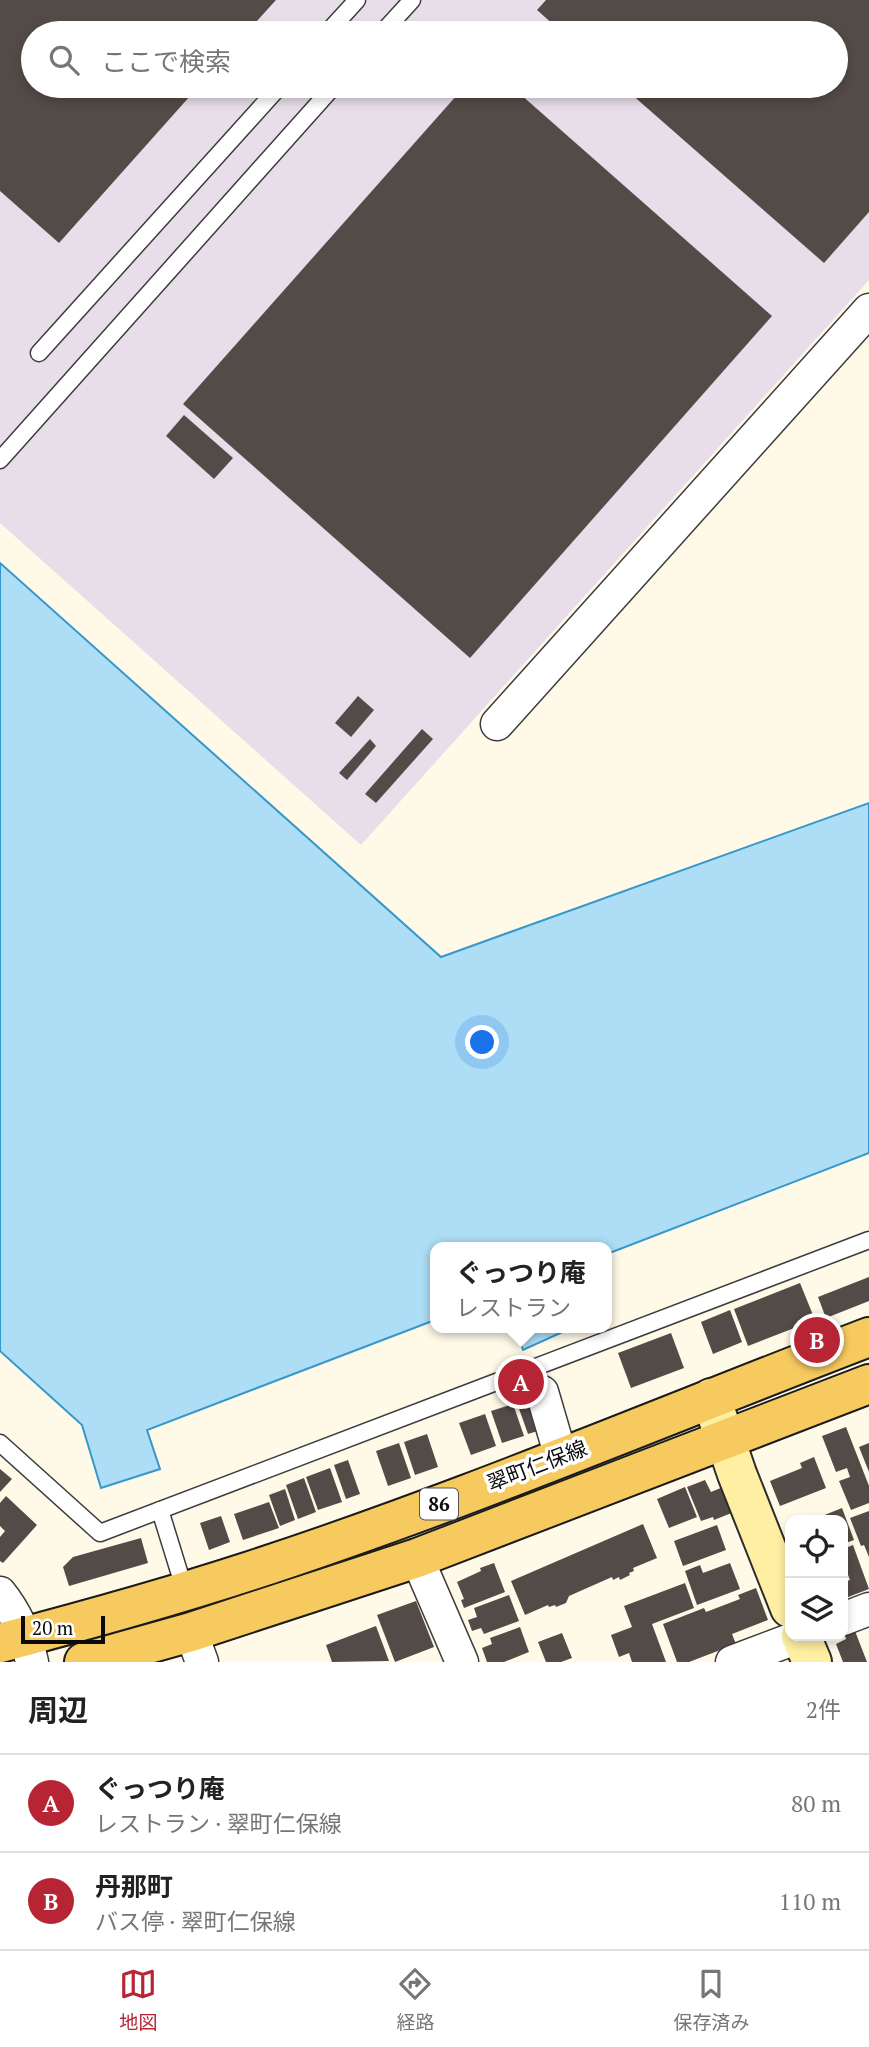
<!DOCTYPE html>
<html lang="ja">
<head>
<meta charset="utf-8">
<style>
	body { margin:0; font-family:"PT Serif","Noto Sans JP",serif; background:#f2f2f2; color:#222 }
	.controls { position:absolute; right:21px; bottom:21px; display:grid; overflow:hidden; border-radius:14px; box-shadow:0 4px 10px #0003 }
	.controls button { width:63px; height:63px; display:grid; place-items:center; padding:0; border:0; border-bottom:2px solid #e0e0e0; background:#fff; color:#222; font:35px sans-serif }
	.scale { position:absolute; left:21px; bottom:18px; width:84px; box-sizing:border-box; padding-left:7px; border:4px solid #0a0a0a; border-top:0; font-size:19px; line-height:24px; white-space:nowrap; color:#0a0a0a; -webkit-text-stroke:5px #fff; paint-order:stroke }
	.you { position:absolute; left:483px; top:1043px; width:24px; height:24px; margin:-18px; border:5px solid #fff; border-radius:50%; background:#1a73e8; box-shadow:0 0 0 10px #1a73e833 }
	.badge { display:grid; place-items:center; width:46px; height:46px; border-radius:50%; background:#b72534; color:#fff; font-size:23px; font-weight:700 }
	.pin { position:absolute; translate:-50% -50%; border:4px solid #fff; box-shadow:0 2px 7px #0006 }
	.popup { position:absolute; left:430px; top:1242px; width:182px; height:91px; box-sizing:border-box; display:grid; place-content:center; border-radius:14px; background:#fff; filter:drop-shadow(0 2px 5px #0005); font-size:23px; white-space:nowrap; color:#767676 }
	.popup b { font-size:26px; color:#222 }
	.popup::after { content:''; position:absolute; left:50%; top:100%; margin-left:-14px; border:14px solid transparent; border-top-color:#fff }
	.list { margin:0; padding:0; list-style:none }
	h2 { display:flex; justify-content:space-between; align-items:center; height:91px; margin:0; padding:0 28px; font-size:30px }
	h2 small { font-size:23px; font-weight:400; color:#767676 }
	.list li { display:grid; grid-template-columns:46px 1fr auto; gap:21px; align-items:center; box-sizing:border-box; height:98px; padding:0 28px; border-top:2px solid #e0e0e0 }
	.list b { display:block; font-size:26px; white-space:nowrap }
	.list p { margin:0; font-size:23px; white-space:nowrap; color:#767676 }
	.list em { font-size:23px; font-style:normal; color:#767676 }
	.icon { flex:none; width:38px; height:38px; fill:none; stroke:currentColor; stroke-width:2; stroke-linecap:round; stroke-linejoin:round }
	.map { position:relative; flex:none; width:869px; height:1662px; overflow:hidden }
	.search { position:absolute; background:#fff; box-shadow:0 4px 10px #0003; left:21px; right:21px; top:21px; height:77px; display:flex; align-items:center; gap:18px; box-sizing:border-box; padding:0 24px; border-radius:38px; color:#767676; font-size:26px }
	.sheet { height:287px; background:#fff }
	nav { display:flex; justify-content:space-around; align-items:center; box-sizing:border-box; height:98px; border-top:2px solid #e0e0e0; background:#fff; font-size:19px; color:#767676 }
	nav a { display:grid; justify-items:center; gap:4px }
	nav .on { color:#b72534 }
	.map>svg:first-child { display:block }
	.industrial { fill:#e8deea; fill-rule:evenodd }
	.water { fill:#aedef5; stroke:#3697cb; stroke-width:2 }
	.building { fill:#534b47 }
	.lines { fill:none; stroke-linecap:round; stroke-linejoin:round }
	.lane-casing { stroke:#3d3d3d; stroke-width:19 }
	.street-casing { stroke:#3d3d3d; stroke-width:35 }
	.secondary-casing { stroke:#2c2c2c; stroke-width:42 }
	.primary-casing { stroke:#1b1b1b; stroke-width:42 }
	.lane { stroke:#fff; stroke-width:16 }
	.street { stroke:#fff; stroke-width:32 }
	.secondary { stroke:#feefa3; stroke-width:38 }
	.primary { stroke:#f7ca60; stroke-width:38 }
	.labels { text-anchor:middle; stroke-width:7; stroke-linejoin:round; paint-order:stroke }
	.shield { fill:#fff; stroke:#545454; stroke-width:2 }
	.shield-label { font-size:19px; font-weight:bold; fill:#0a0a0a }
	.street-label { font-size:21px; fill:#0a0a0a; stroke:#fff }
</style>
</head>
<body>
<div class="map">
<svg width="869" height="1662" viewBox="0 0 869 1662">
	<rect width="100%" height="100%" fill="#fff9e8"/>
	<!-- industrial -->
	<path class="industrial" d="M0 0H869V280L361 845 0 523ZM33 33H836V86H33Z"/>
	<!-- water -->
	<g class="water">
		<path d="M0 563 441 957 869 803V1153L607 1254V1247H435V1320L147 1430 160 1469 101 1488 82 1425 0 1351Z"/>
		<path d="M515 1328H566L567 1330 523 1350Z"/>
	</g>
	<!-- building -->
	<g class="building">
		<path d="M0 0H276L246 33H33V86H199L59 243 0 191Z"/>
		<path d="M546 0H869V212L824 263 622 86H836V33H563L537 10Z"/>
		<path d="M465 86H511L772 316 470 658 183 404Z"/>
		<path d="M184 415 233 458 214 479 166 436Z"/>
		<path d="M358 696 374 710 351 737 335 723Z"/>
		<path d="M422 729 433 739 376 803 365 794Z"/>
		<path d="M370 739 376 746 347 780 339 773Z"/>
		<path d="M869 1277V1301L826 1318 818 1297Z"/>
		<path d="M800 1283 815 1320 748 1346 734 1309Z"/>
		<path d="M730 1310 742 1342 713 1354 701 1322Z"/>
		<path d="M671 1333 684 1368 631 1388 618 1353Z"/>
		<path d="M530 1399 541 1430 528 1434 517 1403Z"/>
		<path d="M513 1404 524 1436 502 1443 491 1411Z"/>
		<path d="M485 1414 496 1446 471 1455 459 1423Z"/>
		<path d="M846 1427 869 1486V1503L851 1510 839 1481 850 1477 847 1468 836 1472 822 1436Z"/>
		<path d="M427 1434 438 1467 415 1475 404 1442Z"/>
		<path d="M399 1443 411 1478 388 1486 376 1451Z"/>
		<path d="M869 1443V1472L859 1447Z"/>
		<path d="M814 1457 826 1488 780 1506 770 1481 802 1468 800 1463Z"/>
		<path d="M348 1460 360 1494 346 1499 334 1465Z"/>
		<path d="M330 1468 342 1502 318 1510 306 1477Z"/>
		<path d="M0 1469 12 1479 0 1492Z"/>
		<path d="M304 1478 316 1512 298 1519 286 1485Z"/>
		<path d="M705 1480 711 1492 723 1487 734 1512 714 1520 713 1517 701 1521 687 1487Z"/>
		<path d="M685 1487 697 1517 669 1528 657 1499Z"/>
		<path d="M285 1489 295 1520 280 1526 269 1495Z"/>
		<path d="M6 1496 37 1525 3 1563 0 1561V1537L5 1531 0 1526V1503Z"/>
		<path d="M269 1502 279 1528 243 1540 234 1514Z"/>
		<path d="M842 1508 854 1540 843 1544V1520H812Z"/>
		<path d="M869 1511V1557L864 1545 861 1546 850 1518Z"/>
		<path d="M221 1516 230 1542 209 1550 200 1523Z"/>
		<path d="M643 1524 657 1558 633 1568 634 1571 629 1573 630 1575 620 1580 619 1577 613 1580 612 1577 569 1596 566 1603 556 1607 555 1605 549 1607 548 1605 525 1615 511 1581Z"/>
		<path d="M717 1525 726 1550 683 1566 674 1541Z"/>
		<path d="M141 1538 148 1563 69 1586 63 1567 73 1557Z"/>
		<path d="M853 1545 869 1589 843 1599V1582L850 1580 843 1562V1549Z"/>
		<path d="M494 1563 505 1592 464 1608 461 1600 464 1599 457 1582 481 1571 480 1568Z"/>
		<path d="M730 1563 740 1589 697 1605 685 1571 700 1565 703 1573Z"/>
		<path d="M685 1583 694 1608 652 1624 666 1662H632L629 1653 619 1657 611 1635 632 1627 624 1606Z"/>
		<path d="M756 1588 768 1620 732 1634 736 1644 689 1662H677L663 1624 704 1608 706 1612 740 1599 738 1595Z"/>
		<path d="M509 1595 519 1621 484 1634 481 1628 472 1631 468 1620 477 1617 474 1608Z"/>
		<path d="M416 1601 434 1647 395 1662 377 1615Z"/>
		<path d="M376 1626 389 1661 332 1662 326 1645Z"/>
		<path d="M520 1627 529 1652 504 1662H487L482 1648 492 1644 490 1638Z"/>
		<path d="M855 1631 867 1662H843L836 1644 846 1639 845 1635Z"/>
		<path d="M562 1633 572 1658 561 1662H546L538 1642Z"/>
	</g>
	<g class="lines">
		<defs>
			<g id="lane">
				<path d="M327 33 357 0"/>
				<path d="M382 33 412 0"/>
				<path d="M39 353 280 86"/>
				<path d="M0 460 334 86"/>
				<path d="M0 1443 100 1533 869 1240"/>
				<path d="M160 1510 185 1591"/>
			</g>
			<g id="street">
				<path d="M497 724 869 310"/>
				<path d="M542 1392 561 1457"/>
				<path d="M417 1558 462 1662"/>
				<path d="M0 1593C17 1614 26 1635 32 1662"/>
				<path d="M843 1619 869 1609"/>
				<path d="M191 1632 202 1662"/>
				<path d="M732 1662 801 1636"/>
			</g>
			<g id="secondary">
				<path d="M711 1398 737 1474 790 1608"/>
				<path d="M801 1636 812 1662"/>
			</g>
			<g id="primary">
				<path d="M0 1643C84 1621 167 1598 250 1571 459 1503 663 1416 869 1337"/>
				<path d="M84 1662 191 1632 417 1558 869 1384"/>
			</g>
		</defs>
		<!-- lane casing -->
		<use href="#lane" class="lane-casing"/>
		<!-- street casing -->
		<use href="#street" class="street-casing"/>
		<!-- secondary casing -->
		<use href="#secondary" class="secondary-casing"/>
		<!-- primary casing -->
		<use href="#primary" class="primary-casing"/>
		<!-- lane -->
		<use href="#lane" class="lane"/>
		<!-- street -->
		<use href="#street" class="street"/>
		<!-- secondary -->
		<use href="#secondary" class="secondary"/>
		<!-- primary -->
		<use href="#primary" class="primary"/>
	</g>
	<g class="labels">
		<!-- shield labels -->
		<rect class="shield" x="420" y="1488.5" width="38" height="31" rx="5"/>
		<g class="shield-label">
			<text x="439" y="1511">86</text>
		</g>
		<!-- street labels -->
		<g class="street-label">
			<text transform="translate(537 1466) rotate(-21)" y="7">翠町仁保線</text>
		</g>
	</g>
</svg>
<div class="controls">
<button><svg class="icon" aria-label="locate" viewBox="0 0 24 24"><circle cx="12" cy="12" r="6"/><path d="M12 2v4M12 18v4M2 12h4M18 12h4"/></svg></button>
<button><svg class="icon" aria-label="layers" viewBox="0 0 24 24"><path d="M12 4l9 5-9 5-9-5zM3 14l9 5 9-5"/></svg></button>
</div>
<div class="scale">20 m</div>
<div class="you"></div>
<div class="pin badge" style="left:521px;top:1382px">A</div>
<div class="popup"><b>ぐっつり庵</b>レストラン</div>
<div class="pin badge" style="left:817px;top:1340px">B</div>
<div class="search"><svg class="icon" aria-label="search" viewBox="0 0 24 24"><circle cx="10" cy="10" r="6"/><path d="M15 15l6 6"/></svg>ここで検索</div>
</div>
<section class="sheet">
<h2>周辺<small>2件</small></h2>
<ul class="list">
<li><span class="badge">A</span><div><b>ぐっつり庵</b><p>レストラン · 翠町仁保線</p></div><em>80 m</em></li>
<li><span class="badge">B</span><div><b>丹那町</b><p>バス停 · 翠町仁保線</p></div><em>110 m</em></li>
</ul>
</section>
<nav>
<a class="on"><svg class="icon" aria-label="map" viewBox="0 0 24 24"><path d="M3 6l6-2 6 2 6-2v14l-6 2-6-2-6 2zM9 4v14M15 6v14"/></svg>地図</a>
<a><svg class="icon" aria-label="directions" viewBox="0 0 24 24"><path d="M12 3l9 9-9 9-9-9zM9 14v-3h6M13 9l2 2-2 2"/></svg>経路</a>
<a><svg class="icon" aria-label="saved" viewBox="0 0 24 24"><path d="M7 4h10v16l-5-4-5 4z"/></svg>保存済み</a>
</nav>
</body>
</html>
